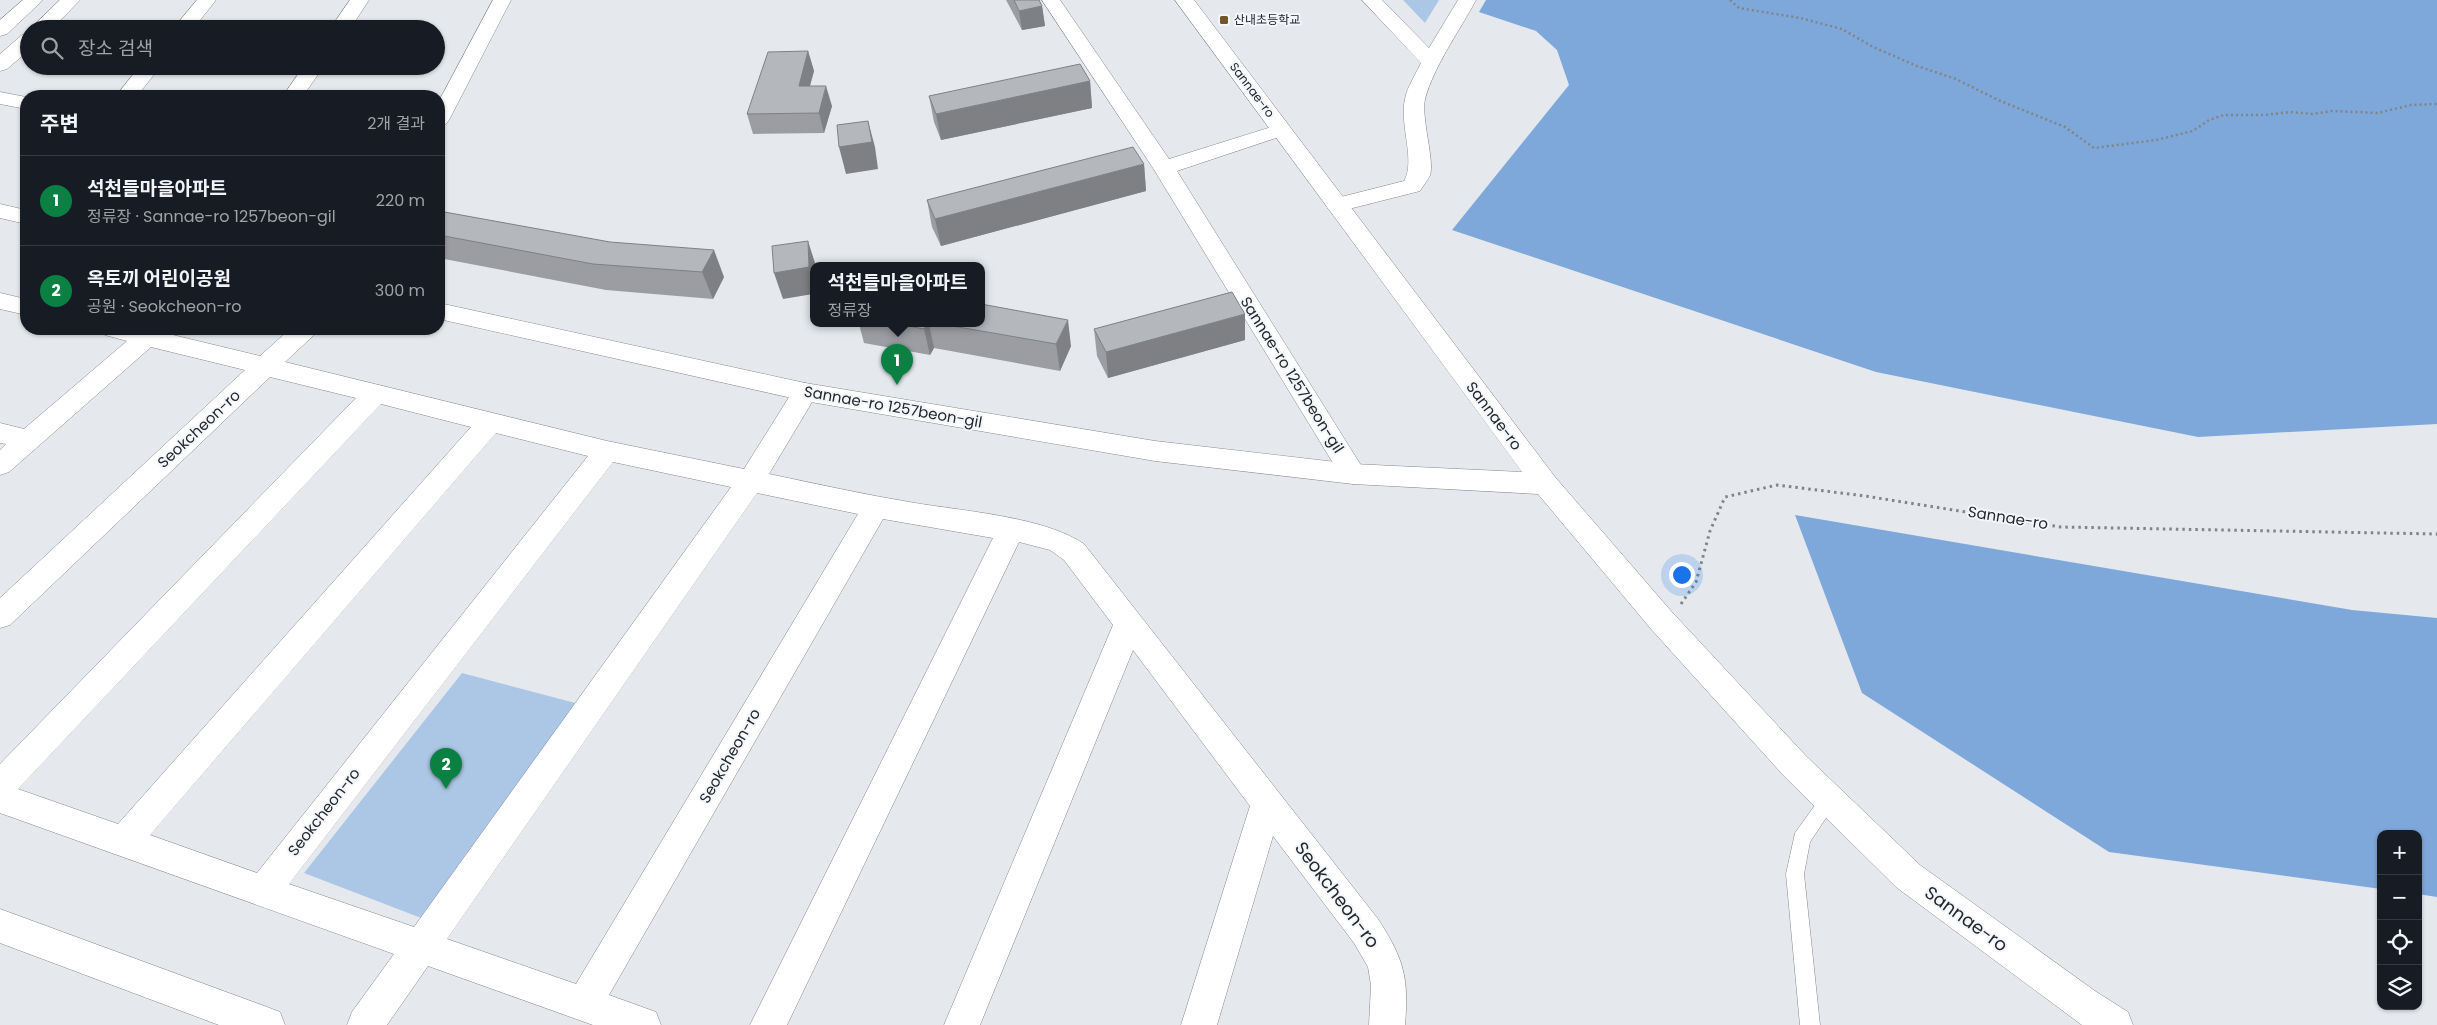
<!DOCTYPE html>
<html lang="ko">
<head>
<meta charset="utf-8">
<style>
	body { margin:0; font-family:Poppins,"Noto Sans KR",sans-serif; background:#242831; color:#f1f3f6 }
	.controls { position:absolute; right:15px; bottom:15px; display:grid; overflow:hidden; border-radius:10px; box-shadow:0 1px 4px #0004 }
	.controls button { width:45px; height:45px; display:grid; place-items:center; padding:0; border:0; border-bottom:1px solid #363941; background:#171b24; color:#f1f3f6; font:25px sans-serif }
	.you { position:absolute; left:1681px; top:574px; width:18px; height:18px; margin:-12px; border:4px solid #fff; border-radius:50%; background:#1a73e8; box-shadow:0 0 0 8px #1a73e833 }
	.badge { display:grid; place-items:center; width:32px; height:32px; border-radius:50%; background:#0b8043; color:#fff; font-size:16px; font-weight:700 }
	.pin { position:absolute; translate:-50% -41px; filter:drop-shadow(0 1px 2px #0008) }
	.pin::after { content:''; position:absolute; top:26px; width:18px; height:15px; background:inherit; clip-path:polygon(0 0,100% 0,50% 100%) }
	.popup { position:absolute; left:810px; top:262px; width:175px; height:65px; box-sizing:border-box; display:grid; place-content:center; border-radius:10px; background:#171b24; filter:drop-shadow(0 1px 4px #0005); font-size:16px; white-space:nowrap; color:#9ea1a6 }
	.popup b { font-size:19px; color:#f1f3f6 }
	.popup::after { content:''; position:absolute; left:50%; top:100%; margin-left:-10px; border:10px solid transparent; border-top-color:#171b24 }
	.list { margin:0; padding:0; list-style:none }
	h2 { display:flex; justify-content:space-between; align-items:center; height:65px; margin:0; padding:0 20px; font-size:21px }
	h2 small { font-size:16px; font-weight:400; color:#9ea1a6 }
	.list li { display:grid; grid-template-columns:32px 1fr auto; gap:15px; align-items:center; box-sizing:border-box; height:90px; padding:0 20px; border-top:1px solid #363941 }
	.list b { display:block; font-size:19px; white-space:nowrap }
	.list p { margin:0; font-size:16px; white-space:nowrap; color:#9ea1a6 }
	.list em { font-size:16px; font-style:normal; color:#9ea1a6 }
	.icon { flex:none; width:28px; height:28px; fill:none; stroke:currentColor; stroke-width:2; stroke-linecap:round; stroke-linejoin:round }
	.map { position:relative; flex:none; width:2437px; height:1025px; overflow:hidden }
	.search { position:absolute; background:#171b24; box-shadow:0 1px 4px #0004; left:20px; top:20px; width:425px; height:55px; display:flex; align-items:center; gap:12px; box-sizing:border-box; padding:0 18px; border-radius:28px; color:#9ea1a6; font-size:19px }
	.panel { position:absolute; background:#171b24; box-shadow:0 1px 4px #0004; left:20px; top:90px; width:425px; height:245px; border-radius:20px }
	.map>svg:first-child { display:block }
	.green { fill:#acc7e6 }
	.forest { fill:#7ea8da }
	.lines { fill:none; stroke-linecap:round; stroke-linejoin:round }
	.lane-casing { stroke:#85888c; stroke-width:1 }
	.street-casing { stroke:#85888c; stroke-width:1 }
	.secondary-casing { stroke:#85888c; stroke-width:1 }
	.primary-casing { stroke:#85888c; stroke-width:1 }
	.path-far1 { stroke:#818487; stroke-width:2.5; stroke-dasharray:2 3; stroke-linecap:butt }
	.path { stroke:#818487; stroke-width:3; stroke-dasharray:2.5 4; stroke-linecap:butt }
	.lane { fill:#fff; fill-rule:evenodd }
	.street { fill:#fff; fill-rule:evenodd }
	.secondary { fill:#fff; fill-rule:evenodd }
	.primary { fill:#fff; fill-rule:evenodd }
	.wall { fill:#9b9da2 }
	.shaded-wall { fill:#7e8084 }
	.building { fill:#b4b7bc; stroke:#7e8084 }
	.poi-dot { fill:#74552a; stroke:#f3f6fb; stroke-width:2 }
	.labels { text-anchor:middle; stroke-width:4; stroke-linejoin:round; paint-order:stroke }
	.far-poi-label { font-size:12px; fill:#252728; stroke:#f3f6fb; text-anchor:start }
	.far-street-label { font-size:12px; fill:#252728; stroke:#f3f6fb }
	.street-label { font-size:15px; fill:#252728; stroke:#f3f6fb }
	.near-street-label { font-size:18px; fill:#252728; stroke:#f3f6fb }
</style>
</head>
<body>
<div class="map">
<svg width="2437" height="1025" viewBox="0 0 2437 1025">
	<rect width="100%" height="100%" fill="#e5e9ee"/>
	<!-- green -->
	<g class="green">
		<path d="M1403 0H1439L1425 23Z"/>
		<path d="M462 673 579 704 429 921 304 873Z"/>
	</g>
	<!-- forest -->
	<g class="forest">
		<path d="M1486 0H2437V424L2198 437 1876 372 1452 230 1569 85 1557 50 1536 31 1479 12Z"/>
		<path d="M1795 515 2352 610 2437 618V897L2418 894V834H2381V889L2109 852 1862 693Z"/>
	</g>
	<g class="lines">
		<defs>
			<path id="lane" d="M1829 792 1835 794 1838 800 1810 842 1804 874 1820 1025H1800L1786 874 1795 833 1823 794Z"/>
			<g id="street">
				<path d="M60 0H80L52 29H30Z"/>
				<path d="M197 0H216L193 29H173Z"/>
				<path d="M350 0H369L350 29H330Z"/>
				<path d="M493 0H511L449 120 446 124 439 126V101Z"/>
				<path d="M1042 0H1060L1169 159 1281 124 1288 126 1292 130 1288 134 1177 171 1362 467 1366 474 1362 481 1353 484 1344 481 1153 168Z"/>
				<path d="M1362 0H1382L1429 48 1458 0H1476C1460 30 1434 66 1425 99 1421 118 1435 162 1430 175 1428 180 1423 186 1420 191L1337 212 1329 210 1326 205 1329 200 1404 181C1416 161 1399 124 1405 99 1407 87 1416 74 1421 63Z"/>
				<path d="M29 33V50L7 69 0 71V54L22 35Z"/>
				<path d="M140 66H161L137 96H116Z"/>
				<path d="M304 66H324L303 96H283Z"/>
				<path d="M0 92 26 97V109L0 104Z"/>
				<path d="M0 293 26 299V315L0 309Z"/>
				<path d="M102 329H148L260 356 290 329H317L314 335 285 362 607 441 744 469 796 386 805 383 814 386 818 392 769 474C817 484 866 495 915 503 963 511 1045 517 1084 544L1378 919C1404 959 1409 978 1405 1025H1369L1371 985 1368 967 1354 943 1273 836 1217 1025H1181L1250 806 1133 650 980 1025H944L1113 625 1064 560 1050 550 1019 542 787 1025H750L993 538 883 519 609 995 656 1012 661 1025H593L428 966 387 1025H347L352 1012 394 954 0 813V764L356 398 270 377 10 625 0 628V598L245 370 151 347 9 472 0 475V450L6 444 0 443V423L24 429 127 341 105 335ZM381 404 471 427 118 824 18 789ZM496 433 588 456 257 873 150 835ZM613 462 731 487 414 927 289 884ZM757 493 858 514 576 984 447 939Z"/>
				<path d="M0 909 267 1007 280 1012 285 1025H219L0 943Z"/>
			</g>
			<g id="secondary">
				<path d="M1175 0H1194L1555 477 1671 611 1806 756 1920 865 2095 991 2128 1012 2133 1025H2082L1896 887 1784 776 1651 629 1538 494 1353 484 1155 461 805 401 439 319V303L805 383 1155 441 1353 464 1522 472Z"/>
				<path d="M0 204 26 210V224L0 218Z"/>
			</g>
			<path id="primary" d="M23 0H43L7 34 0 36V20Z"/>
		</defs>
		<!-- lane casing -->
		<use href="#lane" class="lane-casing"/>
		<!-- street casing -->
		<use href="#street" class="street-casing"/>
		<!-- secondary casing -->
		<use href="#secondary" class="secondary-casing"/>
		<!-- primary casing -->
		<use href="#primary" class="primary-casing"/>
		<!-- path-far1 -->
		<path class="path-far1" d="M1730 0 1739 8 1800 18 1842 29 1873 47 1917 66 1956 79 1998 100 2065 127 2094 148 2156 140 2193 131 2209 120 2224 115H2265L2290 112 2313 114 2332 111 2378 113 2411 105 2437 104"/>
		<!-- path -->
		<path class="path" d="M1681 604 1696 582 1710 531 1725 497 1777 485 1865 496 2061 527 2437 534"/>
		<!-- lane -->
		<use href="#lane" class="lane"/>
		<!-- street -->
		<use href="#street" class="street"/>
		<!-- secondary -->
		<use href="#secondary" class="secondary"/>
		<!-- primary -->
		<use href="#primary" class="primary"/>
	</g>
	<!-- wall -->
	<g class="wall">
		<path d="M1006 0H1039L1042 6 1045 26 1022 30Z"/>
		<path d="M808 51 814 71 810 86 832 106 824 133 753 134 747 114Z"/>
		<path d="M1090 81 1092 108 941 140 934 122 929 96Z"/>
		<path d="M1144 164 1146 191 941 246 932 227 927 200Z"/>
		<path d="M439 211 724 277 713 299 606 290 439 258Z"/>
		<path d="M859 324H981L1071 346 1060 371 934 348 930 355 864 343Z"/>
		<path d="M1094 329 1245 340 1108 378 1097 356Z"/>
	</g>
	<!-- shaded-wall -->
	<g class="shaded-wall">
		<path d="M1042 6 1045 26 1022 30 1019 11Z"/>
		<path d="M808 51 814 71 804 106 799 86Z"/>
		<path d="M1090 81 1092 108 941 140 936 114Z"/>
		<path d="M826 86 832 106 824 133 819 113Z"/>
		<path d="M868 121 875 147 878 169 846 174 839 147Z"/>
		<path d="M1144 164 1146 191 941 246 935 219Z"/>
		<path d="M808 241 816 266H813V294L783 299 774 273Z"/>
		<path d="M714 250 724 277 713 299 702 272Z"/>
		<path d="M1245 314V340L1108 378 1106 352Z"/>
		<path d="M1068 320 1071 346 1060 371 1056 344Z"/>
		<path d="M927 324H929L934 348 930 355 924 329Z"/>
	</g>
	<!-- building -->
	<g class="building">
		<path d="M1014 0H1039L1042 6 1019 11Z"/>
		<path d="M808 51 799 86H826L819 113 747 114 768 52Z"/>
		<path d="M1080 64 1090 81 936 114 929 96Z"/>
		<path d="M868 121 872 142 839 147 837 125Z"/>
		<path d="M1133 147 1144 164 935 219 927 200Z"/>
		<path d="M439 211 610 242 714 250 702 272 593 264 439 235Z"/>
		<path d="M808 241 809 267 774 273 772 246Z"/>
		<path d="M1232 292 1245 314 1106 352 1094 329Z"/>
		<path d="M981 304 1068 320 1056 344 941 324H981Z"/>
		<path d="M898 324H927L924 329Z"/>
	</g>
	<!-- markers -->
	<rect class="poi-dot" x="1219" y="15" width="10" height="10" rx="2.5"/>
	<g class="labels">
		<!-- far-poi labels -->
		<g class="far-poi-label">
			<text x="1234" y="24">산내초등학교</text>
		</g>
		<!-- far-street labels -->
		<g class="far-street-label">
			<text transform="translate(1252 90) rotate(53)" y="4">Sannae-ro</text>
		</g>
		<!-- street labels -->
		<g class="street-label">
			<text transform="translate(1292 375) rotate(58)" y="5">Sannae-ro 1257beon-gil</text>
			<text transform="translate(893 407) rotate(10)" y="5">Sannae-ro 1257beon-gil</text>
			<text transform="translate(1494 416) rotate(53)" y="5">Sannae-ro</text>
			<text transform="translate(199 429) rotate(-43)" y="5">Seokcheon-ro</text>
			<text transform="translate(2008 518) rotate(9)" y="5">Sannae-ro</text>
			<text transform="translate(730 756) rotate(-60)" y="5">Seokcheon-ro</text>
			<text transform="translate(324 812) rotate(-52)" y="5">Seokcheon-ro</text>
		</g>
		<!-- near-street labels -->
		<g class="near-street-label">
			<text transform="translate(1337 895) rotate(53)" y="6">Seokcheon-ro</text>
			<text transform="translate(1966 919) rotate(36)" y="6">Sannae-ro</text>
		</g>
	</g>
</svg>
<div class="controls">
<button>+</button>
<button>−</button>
<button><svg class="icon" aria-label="locate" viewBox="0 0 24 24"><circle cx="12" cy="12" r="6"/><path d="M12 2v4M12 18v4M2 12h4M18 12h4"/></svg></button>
<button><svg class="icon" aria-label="layers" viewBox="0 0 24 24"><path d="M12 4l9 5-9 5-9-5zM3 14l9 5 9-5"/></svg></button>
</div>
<div class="you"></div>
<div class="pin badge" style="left:897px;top:385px">1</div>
<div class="popup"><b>석천들마을아파트</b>정류장</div>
<div class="pin badge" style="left:446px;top:789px">2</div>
<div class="search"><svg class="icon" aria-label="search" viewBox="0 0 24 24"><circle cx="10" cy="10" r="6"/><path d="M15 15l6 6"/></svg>장소 검색</div>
<section class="panel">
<h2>주변<small>2개 결과</small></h2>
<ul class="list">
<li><span class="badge">1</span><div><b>석천들마을아파트</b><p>정류장 · Sannae-ro 1257beon-gil</p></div><em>220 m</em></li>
<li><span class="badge">2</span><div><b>옥토끼 어린이공원</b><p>공원 · Seokcheon-ro</p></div><em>300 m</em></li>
</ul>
</section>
</div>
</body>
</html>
